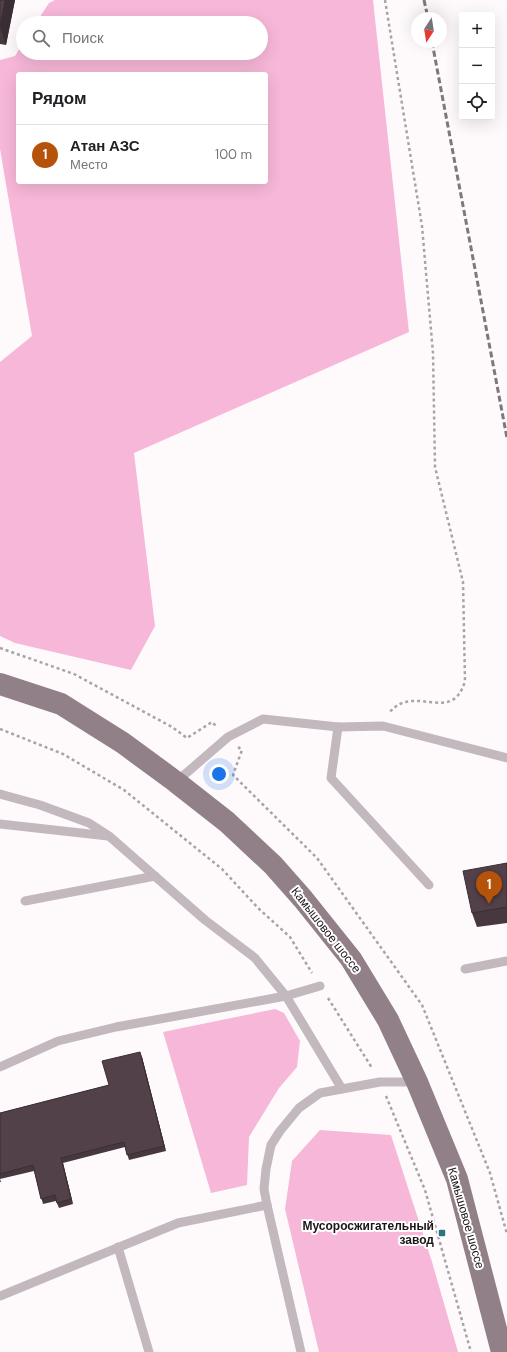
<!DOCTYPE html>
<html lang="ru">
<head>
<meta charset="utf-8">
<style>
	body { margin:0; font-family:"DM Sans",sans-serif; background:#f2f2f2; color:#202124 }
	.controls { position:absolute; right:12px; top:12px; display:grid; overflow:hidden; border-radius:4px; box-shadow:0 4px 16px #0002 }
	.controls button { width:36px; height:36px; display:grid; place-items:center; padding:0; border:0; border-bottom:1px solid #e0e0e0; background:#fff; color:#202124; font:20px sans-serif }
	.compass { position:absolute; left:411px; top:12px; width:36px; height:36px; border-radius:50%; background:#fff; box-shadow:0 4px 16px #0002; rotate:192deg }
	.you { position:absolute; left:219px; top:774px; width:14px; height:14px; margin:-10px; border:3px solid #fff; border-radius:50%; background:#1a73e8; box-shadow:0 0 0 6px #1a73e833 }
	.badge { display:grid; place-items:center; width:26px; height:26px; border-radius:50%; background:#b45309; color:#fff; font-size:13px; font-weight:700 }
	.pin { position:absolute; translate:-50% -33px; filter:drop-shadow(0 1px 2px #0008) }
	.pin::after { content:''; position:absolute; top:21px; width:14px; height:12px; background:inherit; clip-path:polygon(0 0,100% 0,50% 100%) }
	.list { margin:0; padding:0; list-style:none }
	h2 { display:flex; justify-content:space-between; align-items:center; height:52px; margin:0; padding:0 16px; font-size:17px }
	h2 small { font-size:13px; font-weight:400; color:#757577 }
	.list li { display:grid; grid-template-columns:26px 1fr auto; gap:12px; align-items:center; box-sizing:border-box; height:60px; padding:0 16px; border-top:1px solid #e0e0e0 }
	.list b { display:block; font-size:15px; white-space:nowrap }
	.list p { margin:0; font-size:13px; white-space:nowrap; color:#757577 }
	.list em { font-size:13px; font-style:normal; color:#757577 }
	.icon { flex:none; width:22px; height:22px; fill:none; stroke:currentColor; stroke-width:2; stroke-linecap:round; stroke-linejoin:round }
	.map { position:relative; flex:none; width:507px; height:1352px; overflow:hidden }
	.search { position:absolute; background:#fff; box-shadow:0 4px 16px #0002; left:16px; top:16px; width:252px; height:44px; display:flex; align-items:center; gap:10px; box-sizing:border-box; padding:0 14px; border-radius:22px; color:#757577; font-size:15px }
	.panel { position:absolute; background:#fff; box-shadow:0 4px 16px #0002; left:16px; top:72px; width:252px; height:112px; border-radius:4px }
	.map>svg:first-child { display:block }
	.green { fill:#f7b7d8; fill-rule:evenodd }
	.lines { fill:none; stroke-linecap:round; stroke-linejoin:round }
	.path { stroke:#a9a3a6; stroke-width:2.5; stroke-dasharray:3 3; stroke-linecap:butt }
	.service { stroke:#c2b8bd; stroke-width:9 }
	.primary { stroke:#928089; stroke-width:22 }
	.rail { stroke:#7e777b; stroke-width:3; stroke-dasharray:6 3; stroke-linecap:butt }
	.wall { fill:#473840 }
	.shaded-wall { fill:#3a2e34 }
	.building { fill:#53414a; stroke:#3a2e34 }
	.poi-dot { fill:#2e7381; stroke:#fff; stroke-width:1.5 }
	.labels { text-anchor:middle; stroke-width:4; stroke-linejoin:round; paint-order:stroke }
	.street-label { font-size:12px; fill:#1c1418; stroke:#fff }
	.poi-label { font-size:12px; font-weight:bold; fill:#1c1418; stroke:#fff; text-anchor:end }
</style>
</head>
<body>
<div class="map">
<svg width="507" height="1352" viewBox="0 0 507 1352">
	<rect width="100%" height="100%" fill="#fefafc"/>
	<!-- green -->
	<g class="green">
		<path d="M55 0H373L409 332 134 453 155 626 131 670 15 643 0 636V362L32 336 0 149V60L15 56 23 43V53H261V23H36L49 3ZM18 74H266V182H18Z"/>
		<path d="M275 1009 284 1013 300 1041 297 1067 279 1088 249 1137 247 1185 211 1193 163 1032Z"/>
		<path d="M320 1130 391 1135 432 1262 458 1352H319L285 1209 292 1161Z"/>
	</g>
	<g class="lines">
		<!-- path -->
		<g class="path">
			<path d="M385 0 422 226 433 353 435 467 463 582 465 681C452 726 414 682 389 713"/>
			<path d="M0 648 74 674 172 727 187 738 212 722 217 727"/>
			<path d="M0 729 63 754 124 790 222 869 258 908 290 937 312 973"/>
			<path d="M238 747 242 750 233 775 317 858 422 1005 490 1173 507 1234"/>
			<path d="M328 998 372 1068"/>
			<path d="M386 1096 425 1190 471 1352"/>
		</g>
		<!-- service -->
		<g class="service">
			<path d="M338 727 331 778 429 885"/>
			<path d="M176 782 228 737 263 719 338 727 383 726 507 758"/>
			<path d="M0 794 40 805 89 823 109 836 205 920 255 958 286 996 342 1089"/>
			<path d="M0 824 108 836"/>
			<path d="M25 901 155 876"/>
			<path d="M465 969 507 961"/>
			<path d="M0 1067 58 1041 116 1027 286 996 320 986"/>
			<path d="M118 1247 149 1352"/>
			<path d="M0 1296 178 1223 267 1205"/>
			<path d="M301 1352 267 1205 264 1189 266 1169 271 1145 280 1131 299 1108 320 1093 380 1082H416"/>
		</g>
		<!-- primary -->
		<path class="primary" d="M0 684 61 704 123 743 176 782 227 822 273 865 303 899 351 959 388 1020 417 1082 457 1179 502 1352"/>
		<!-- rail -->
		<g class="rail">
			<path d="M424 0 428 18"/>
			<path d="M432 42 507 438"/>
		</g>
	</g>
	<!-- wall -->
	<g class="wall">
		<path d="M0 0H15L6 45 0 44Z"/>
		<path d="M507 863V923L477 927 472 913Z"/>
		<path d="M142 1057 166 1151 129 1160 125 1147 63 1163 73 1204 59 1208 56 1201 43 1204 34 1171 0 1179 1 1182H0V1113L109 1085Z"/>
	</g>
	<!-- shaded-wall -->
	<g class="shaded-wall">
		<path d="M5 0H15L6 45 0 27Z"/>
		<path d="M140 1052 142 1057 166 1151 164 1146Z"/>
		<path d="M61 1158 63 1163 73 1204 71 1199Z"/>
	</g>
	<!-- building -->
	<g class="building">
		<path d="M0 0H5L0 27Z"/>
		<path d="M507 863V907L472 913 463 871Z"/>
		<path d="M140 1052 164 1146 127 1155 124 1142 61 1158 71 1199 57 1203 55 1195 41 1199 33 1165 0 1174V1113L109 1085 102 1061Z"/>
	</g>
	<!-- markers -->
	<rect class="poi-dot" x="438" y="1229" width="8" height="8" rx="2"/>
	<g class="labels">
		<!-- street labels -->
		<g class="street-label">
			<text transform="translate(326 930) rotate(52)" y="4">Камышовое шоссе</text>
			<text transform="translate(466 1218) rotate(74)" y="4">Камышовое шоссе</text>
		</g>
		<!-- poi labels -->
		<g class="poi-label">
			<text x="434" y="1230">Мусоросжигательный<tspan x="434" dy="14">завод</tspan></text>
		</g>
	</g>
</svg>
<div class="controls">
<button>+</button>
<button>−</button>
<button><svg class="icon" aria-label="locate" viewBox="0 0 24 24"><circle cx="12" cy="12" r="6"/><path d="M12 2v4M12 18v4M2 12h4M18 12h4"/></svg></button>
</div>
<svg class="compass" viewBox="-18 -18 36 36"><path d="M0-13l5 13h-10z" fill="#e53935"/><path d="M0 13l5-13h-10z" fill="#757577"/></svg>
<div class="you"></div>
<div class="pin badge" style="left:489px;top:904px">1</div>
<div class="search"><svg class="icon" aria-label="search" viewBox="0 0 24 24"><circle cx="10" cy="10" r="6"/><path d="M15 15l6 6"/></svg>Поиск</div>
<section class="panel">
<h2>Рядом<small></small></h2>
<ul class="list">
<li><span class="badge">1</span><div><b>Атан АЗС</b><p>Место</p></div><em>100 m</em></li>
</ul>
</section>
</div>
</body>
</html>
